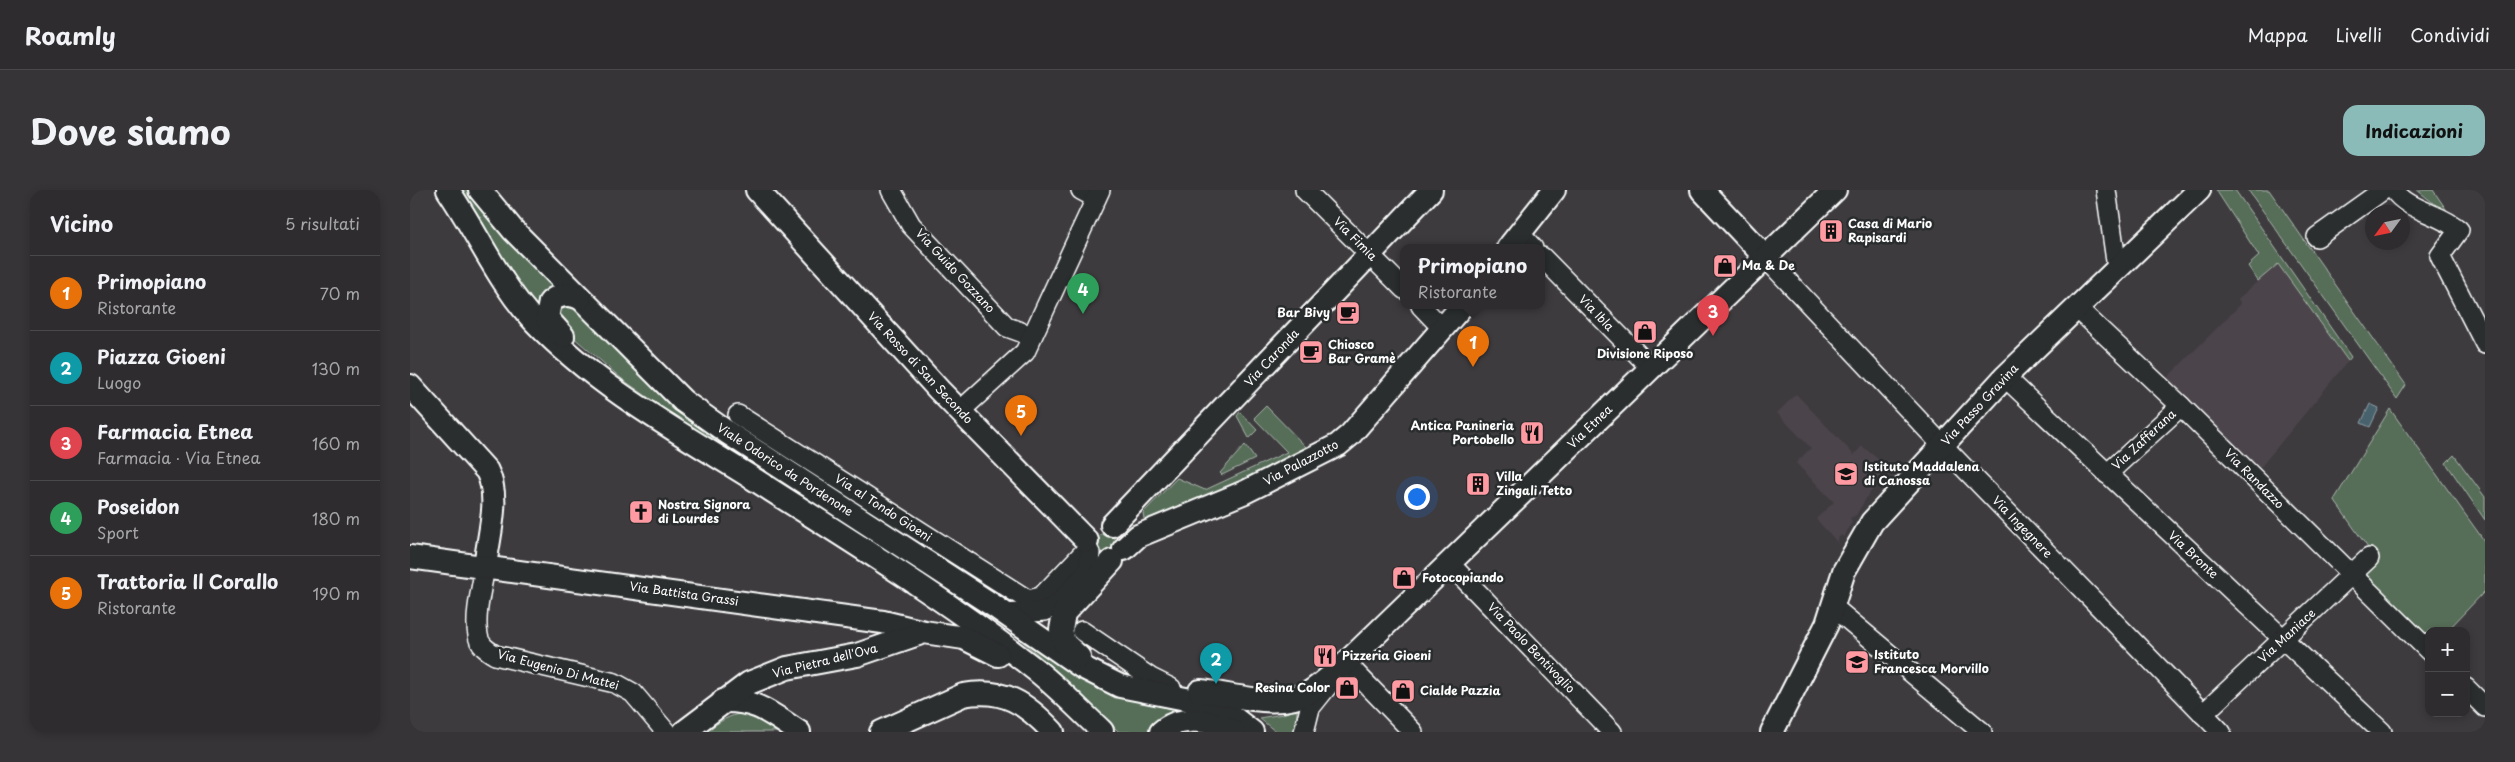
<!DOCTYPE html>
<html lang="it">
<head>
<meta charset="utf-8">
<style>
	body { margin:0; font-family:"Playpen Sans",sans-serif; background:#363437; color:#f1f3f6 }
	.controls { position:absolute; right:15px; bottom:15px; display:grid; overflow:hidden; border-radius:10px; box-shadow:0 2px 8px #0003 }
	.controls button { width:45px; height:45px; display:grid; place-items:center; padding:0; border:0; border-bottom:1px solid #49484b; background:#2e2c2f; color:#f1f3f6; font:25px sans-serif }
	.compass { position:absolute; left:1955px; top:15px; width:45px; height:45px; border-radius:50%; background:#2e2c2f; box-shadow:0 2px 8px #0003; rotate:237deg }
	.you { position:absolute; left:1006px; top:306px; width:18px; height:18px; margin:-12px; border:4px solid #fff; border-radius:50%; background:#1a73e8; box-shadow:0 0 0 8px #1a73e833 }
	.badge { display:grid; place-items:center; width:32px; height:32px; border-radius:50%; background:#8bbbb9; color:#fff; font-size:16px; font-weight:700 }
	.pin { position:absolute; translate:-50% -41px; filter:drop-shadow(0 1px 2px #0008) }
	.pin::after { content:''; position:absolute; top:26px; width:18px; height:15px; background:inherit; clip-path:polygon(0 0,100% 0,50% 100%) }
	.popup { position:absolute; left:990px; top:54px; width:145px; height:65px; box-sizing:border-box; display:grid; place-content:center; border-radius:10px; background:#2e2c2f; filter:drop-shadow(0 1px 4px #0005); font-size:16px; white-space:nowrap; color:#a7a7aa }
	.popup b { font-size:19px; color:#f1f3f6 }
	.popup::after { content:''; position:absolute; left:50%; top:100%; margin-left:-10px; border:10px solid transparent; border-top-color:#2e2c2f }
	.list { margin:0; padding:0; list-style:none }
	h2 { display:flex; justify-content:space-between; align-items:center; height:65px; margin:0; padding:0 20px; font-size:21px }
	h2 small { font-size:16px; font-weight:400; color:#a7a7aa }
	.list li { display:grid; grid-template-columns:32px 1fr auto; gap:15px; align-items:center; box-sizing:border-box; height:75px; padding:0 20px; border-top:1px solid #49484b }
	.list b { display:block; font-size:19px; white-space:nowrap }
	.list p { margin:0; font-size:16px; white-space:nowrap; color:#a7a7aa }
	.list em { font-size:16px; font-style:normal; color:#a7a7aa }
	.map { position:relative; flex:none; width:2075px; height:542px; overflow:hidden; border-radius:15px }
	header { display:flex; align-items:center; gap:30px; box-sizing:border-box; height:70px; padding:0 25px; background:#2e2c2f; border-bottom:1px solid #49484b }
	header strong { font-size:24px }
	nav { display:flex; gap:28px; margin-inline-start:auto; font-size:18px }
	.intro { display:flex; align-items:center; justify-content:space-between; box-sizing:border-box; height:120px; padding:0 30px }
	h1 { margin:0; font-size:35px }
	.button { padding:12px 22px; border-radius:15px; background:#8bbbb9; color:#111; font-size:18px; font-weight:700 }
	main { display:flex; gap:30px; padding:0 30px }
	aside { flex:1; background:#2e2c2f; border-radius:15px; box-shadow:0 2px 8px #0003 }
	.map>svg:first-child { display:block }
	.built { fill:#4c454b }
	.green { fill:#566d58; stroke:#aab6ac }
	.water { fill:#47626c; stroke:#91a1a7 }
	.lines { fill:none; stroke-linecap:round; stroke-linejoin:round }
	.minor-casing { stroke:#fff; stroke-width:22 }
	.major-casing { stroke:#fff; stroke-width:26 }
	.minor { stroke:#2a2d2e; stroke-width:19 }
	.major { stroke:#2a2d2e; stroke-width:22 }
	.labels { text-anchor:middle; stroke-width:5; stroke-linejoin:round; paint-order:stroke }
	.poi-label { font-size:12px; font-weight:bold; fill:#fff; stroke:#2a2d2e; text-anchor:start }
	.street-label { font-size:12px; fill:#fff; stroke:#2a2d2e }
</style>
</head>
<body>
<header>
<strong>Roamly</strong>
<nav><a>Mappa</a><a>Livelli</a><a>Condividi</a></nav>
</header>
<div class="intro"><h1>Dove siamo</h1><a class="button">Indicazioni</a></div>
<main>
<aside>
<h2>Vicino<small>5 risultati</small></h2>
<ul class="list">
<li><span class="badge" style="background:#e8710a">1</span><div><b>Primopiano</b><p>Ristorante</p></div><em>70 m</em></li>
<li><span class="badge" style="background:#0f9aa8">2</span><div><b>Piazza Gioeni</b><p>Luogo</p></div><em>130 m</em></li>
<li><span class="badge" style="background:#e0444e">3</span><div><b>Farmacia Etnea</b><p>Farmacia · Via Etnea</p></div><em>160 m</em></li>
<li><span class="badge" style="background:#2e9e5b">4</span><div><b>Poseidon</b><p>Sport</p></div><em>180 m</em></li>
<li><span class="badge" style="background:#e8710a">5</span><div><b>Trattoria Il Corallo</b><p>Ristorante</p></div><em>190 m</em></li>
</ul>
</aside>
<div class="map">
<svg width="2075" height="542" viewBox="0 0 2075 542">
	<rect width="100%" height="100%" fill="#3e3b3f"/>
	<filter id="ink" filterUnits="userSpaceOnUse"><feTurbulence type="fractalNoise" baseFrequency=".02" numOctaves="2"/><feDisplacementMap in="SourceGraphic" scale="10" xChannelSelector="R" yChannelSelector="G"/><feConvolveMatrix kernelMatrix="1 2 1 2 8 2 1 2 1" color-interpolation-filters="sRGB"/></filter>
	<g filter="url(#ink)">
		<!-- built -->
		<g class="built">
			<path d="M1868 73 1938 171 1849 279 1756 189 1831 114 1828 109Z"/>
			<path d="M1386 204 1444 265 1452 256 1480 279 1458 305 1446 325 1440 328 1442 332 1434 347 1431 345 1427 349 1430 355 1406 329 1424 312 1386 273 1401 258 1367 223Z"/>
		</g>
		<!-- green -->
		<g class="green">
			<path d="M49 0H57L79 28 144 95 131 105 126 121 118 113Z"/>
			<path d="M1806 0H1825L1941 167 1938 171 1868 74 1848 91 1838 76 1849 66Z"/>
			<path d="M1838 0H1859L1996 195 1987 209Z"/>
			<path d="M2007 0H2023L2042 28Z"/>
			<path d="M159 111 215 168 639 464 799 523 744 542H709C668 500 628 462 581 427L290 244 212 189 148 134 143 121Z"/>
			<path d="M856 216 897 258 743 332 734 329 733 323 767 288 795 300 877 262 844 228Z"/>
			<path d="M1980 219 2075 352V401L2037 441H2019V446L1956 384 1968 372 1924 310Z"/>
			<path d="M830 222 847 240 839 248 827 226Z"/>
			<path d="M835 255 845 269 812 285 810 283Z"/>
			<path d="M2044 265 2075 307V330L2036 273Z"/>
			<circle cx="696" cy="353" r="10"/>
			<path d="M887 519 886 542H866L849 528 873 524Z"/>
			<path d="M337 523 349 527 371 542H296C309 532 319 524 337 523Z"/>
		</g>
		<!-- water -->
		<path class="water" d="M1960 214 1969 218 1960 237 1951 233Z"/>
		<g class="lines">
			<defs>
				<g id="minor">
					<path d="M481 0 501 35 597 137 622 146"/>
					<path d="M671 0 686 8"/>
					<path d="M895 0 994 99"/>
					<path d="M1696 0 1707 78"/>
					<path d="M1984 0C1998 21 2030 23 2049 40L2030 66 2075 154"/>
					<path d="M1110 44 1123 58"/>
					<path d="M1907 47 1973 0"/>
					<path d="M1132 67 1241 178"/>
					<path d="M1355 67 1532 255 1811 542"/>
					<path d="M1011 116 1033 139"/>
					<path d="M1667 118 1771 216 2019 461"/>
					<path d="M1595 187 1972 542"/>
					<path d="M550 221 615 162 690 0"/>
					<path d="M328 225 618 410 631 407 678 358"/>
					<path d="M1697 284 1771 216"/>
					<path d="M1040 374 1202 542"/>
					<path d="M75 377C72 396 64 426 68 445 69 455 77 460 85 465L205 493 223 503 256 542"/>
					<path d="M1422 416 1572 542"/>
					<path d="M596 424 635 421 647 415 678 381 680 363"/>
					<path d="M672 441 741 488 761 498"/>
					<path d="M2056 498 2075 517"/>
					<path d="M1793 524 1959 368"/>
					<path d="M894 542 900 518 936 473 1003 542"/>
				</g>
				<g id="major">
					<path d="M38 0C68 44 89 94 126 133 189 199 274 245 350 293 442 352 536 409 622 477 647 496 669 520 692 541"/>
					<path d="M70 0 103 40 273 211 318 243 584 416 672 477 710 496 791 512 811 518 842 542"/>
					<path d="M347 0 529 200 677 351"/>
					<path d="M1292 0 1355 67"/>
					<path d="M1098 58 1144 0"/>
					<path d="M153 146 137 128 140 112C149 104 159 103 170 108"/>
					<path d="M0 196 77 281C91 308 78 347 75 377"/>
					<path d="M702 335 1021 0"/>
					<path d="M714 359 728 346 835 302 928 255 940 245 1052 116"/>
					<path d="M0 367 414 424 473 432 514 442"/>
					<path d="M669 467 654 453 651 440 654 423 702 371"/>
					<path d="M790 501C824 504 867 520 900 502 913 494 924 483 936 473L1425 0"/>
					<path d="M313 511C348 510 361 524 389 542"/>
					<path d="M274 542 339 493 377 478 447 465 514 442 554 448 588 465"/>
					<path d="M471 542 553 505C594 498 616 513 643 542"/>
					<path d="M751 542C770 524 803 530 824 542"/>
					<path d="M1362 542 1417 434 1434 381 1462 332 1595 187 1789 0"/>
				</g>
			</defs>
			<!-- minor casing -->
			<use href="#minor" class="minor-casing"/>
			<!-- major casing -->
			<use href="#major" class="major-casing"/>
			<!-- minor -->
			<use href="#minor" class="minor"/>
			<!-- major -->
			<use href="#major" class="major"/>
		</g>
	</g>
	<!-- icons -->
	<defs>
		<symbol id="building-square" viewBox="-11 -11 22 22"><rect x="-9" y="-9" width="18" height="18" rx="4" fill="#ff9aa2" stroke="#2a2d2e"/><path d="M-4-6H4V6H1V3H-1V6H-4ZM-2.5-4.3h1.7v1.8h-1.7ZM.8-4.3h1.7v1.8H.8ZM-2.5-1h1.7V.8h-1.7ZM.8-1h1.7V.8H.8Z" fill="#111"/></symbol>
		<symbol id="shop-square" viewBox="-11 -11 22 22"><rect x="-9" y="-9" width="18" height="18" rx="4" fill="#ff9aa2" stroke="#2a2d2e"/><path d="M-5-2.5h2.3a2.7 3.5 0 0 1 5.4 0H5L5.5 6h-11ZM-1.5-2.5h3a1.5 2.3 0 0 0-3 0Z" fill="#111"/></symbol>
		<symbol id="cafe-square" viewBox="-11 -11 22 22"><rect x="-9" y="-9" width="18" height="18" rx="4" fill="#ff9aa2" stroke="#2a2d2e"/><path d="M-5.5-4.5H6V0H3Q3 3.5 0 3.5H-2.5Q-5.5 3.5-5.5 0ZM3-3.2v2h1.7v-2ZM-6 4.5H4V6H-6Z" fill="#111"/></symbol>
		<symbol id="restaurant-square" viewBox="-11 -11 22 22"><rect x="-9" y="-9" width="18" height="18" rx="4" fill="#ff9aa2" stroke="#2a2d2e"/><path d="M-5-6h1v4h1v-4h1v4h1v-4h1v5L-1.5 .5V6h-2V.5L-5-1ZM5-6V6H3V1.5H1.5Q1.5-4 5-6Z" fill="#111"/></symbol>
		<symbol id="school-square" viewBox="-11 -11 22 22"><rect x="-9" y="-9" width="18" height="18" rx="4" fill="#ff9aa2" stroke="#2a2d2e"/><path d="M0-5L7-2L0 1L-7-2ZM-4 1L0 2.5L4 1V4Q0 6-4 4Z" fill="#111"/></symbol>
		<symbol id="church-square" viewBox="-11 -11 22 22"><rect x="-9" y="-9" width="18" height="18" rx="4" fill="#ff9aa2" stroke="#2a2d2e"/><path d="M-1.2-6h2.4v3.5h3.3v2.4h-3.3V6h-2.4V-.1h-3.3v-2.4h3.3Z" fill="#111"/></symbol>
	</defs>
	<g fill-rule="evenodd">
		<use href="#building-square" x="1407" y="27" width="28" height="28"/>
		<use href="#shop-square" x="1301" y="62" width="28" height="28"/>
		<use href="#cafe-square" x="924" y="109" width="28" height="28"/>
		<use href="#shop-square" x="1221" y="128" width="28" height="28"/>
		<use href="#cafe-square" x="887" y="148" width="28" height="28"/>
		<use href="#restaurant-square" x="1108" y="229" width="28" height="28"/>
		<use href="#school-square" x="1422" y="270" width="28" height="28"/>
		<use href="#building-square" x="1054" y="280" width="28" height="28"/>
		<use href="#church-square" x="217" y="308" width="28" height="28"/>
		<use href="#shop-square" x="980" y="374" width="28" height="28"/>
		<use href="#restaurant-square" x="901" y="452" width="28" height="28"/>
		<use href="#school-square" x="1433" y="458" width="28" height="28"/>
		<use href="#shop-square" x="923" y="484" width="28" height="28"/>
		<use href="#shop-square" x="979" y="487" width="28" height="28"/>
	</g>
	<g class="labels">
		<!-- poi labels -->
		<g class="poi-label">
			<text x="1438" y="38">Casa di Mario<tspan x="1438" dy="14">Rapisardi</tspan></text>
			<text x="1332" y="80">Ma &amp; De</text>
			<text x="920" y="127" text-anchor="end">Bar Bivy</text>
			<text x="918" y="159">Chiosco<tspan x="918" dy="14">Bar Gramè</tspan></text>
			<text x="1235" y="168" text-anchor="middle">Divisione Riposo</text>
			<text x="1104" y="240" text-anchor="end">Antica Panineria<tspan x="1104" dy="14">Portobello</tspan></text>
			<text x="1454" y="281">Istituto Maddalena<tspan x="1454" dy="14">di Canossa</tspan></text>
			<text x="1086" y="291">Villa<tspan x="1086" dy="14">Zingali Tetto</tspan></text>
			<text x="248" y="319">Nostra Signora<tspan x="248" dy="14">di Lourdes</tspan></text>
			<text x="1012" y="392">Fotocopiando</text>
			<text x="1464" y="469">Istituto<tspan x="1464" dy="14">Francesca Morvillo</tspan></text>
			<text x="932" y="470">Pizzeria Gioeni</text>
			<text x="920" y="502" text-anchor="end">Resina Color</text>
			<text x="1010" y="505">Cialde Pazzia</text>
		</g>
		<!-- street labels -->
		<g class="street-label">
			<text transform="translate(945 49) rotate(45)" y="4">Via Fimia</text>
			<text transform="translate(545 81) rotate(47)" y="4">Via Guido Gozzano</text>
			<text transform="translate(1186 123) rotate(46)" y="4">Via Ibla</text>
			<text transform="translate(862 168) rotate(-47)" y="4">Via Caronda</text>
			<text transform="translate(510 178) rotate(47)" y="4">Via Rosso di San Secondo</text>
			<text transform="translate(1570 215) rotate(-47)" y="4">Via Passo Gravina</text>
			<text transform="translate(1180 237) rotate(-44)" y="4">Via Etnea</text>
			<text transform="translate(1734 250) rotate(-43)" y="4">Via Zafferana</text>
			<text transform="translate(891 273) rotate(-28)" y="4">Via Palazzotto</text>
			<text transform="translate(375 280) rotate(33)" y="4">Viale Odorico da Pordenone</text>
			<text transform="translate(1844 289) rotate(45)" y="4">Via Randazzo</text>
			<text transform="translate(473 318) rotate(33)" y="4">Via al Tondo Gioeni</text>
			<text transform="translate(1612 337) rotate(46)" y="4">Via Ingegnere</text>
			<text transform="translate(1783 365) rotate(43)" y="4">Via Bronte</text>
			<text transform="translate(274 404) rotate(8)" y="4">Via Battista Grassi</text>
			<text transform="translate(1877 446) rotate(-43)" y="4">Via Maniace</text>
			<text transform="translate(1121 458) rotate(46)" y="4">Via Paolo Bentivoglio</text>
			<text transform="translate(415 471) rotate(-14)" y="4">Via Pietra dell'Ova</text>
			<text transform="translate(148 480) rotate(15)" y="4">Via Eugenio Di Mattei</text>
		</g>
	</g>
</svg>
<div class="controls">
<button>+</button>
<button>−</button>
</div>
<svg class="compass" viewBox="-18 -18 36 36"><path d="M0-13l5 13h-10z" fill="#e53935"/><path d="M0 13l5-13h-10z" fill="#a7a7aa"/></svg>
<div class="you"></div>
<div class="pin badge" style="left:1063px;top:177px;background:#e8710a">1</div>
<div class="popup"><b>Primopiano</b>Ristorante</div>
<div class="pin badge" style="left:806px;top:494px;background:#0f9aa8">2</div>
<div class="pin badge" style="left:1303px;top:146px;background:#e0444e">3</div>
<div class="pin badge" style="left:673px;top:124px;background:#2e9e5b">4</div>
<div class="pin badge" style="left:611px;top:246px;background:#e8710a">5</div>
</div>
</main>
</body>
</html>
